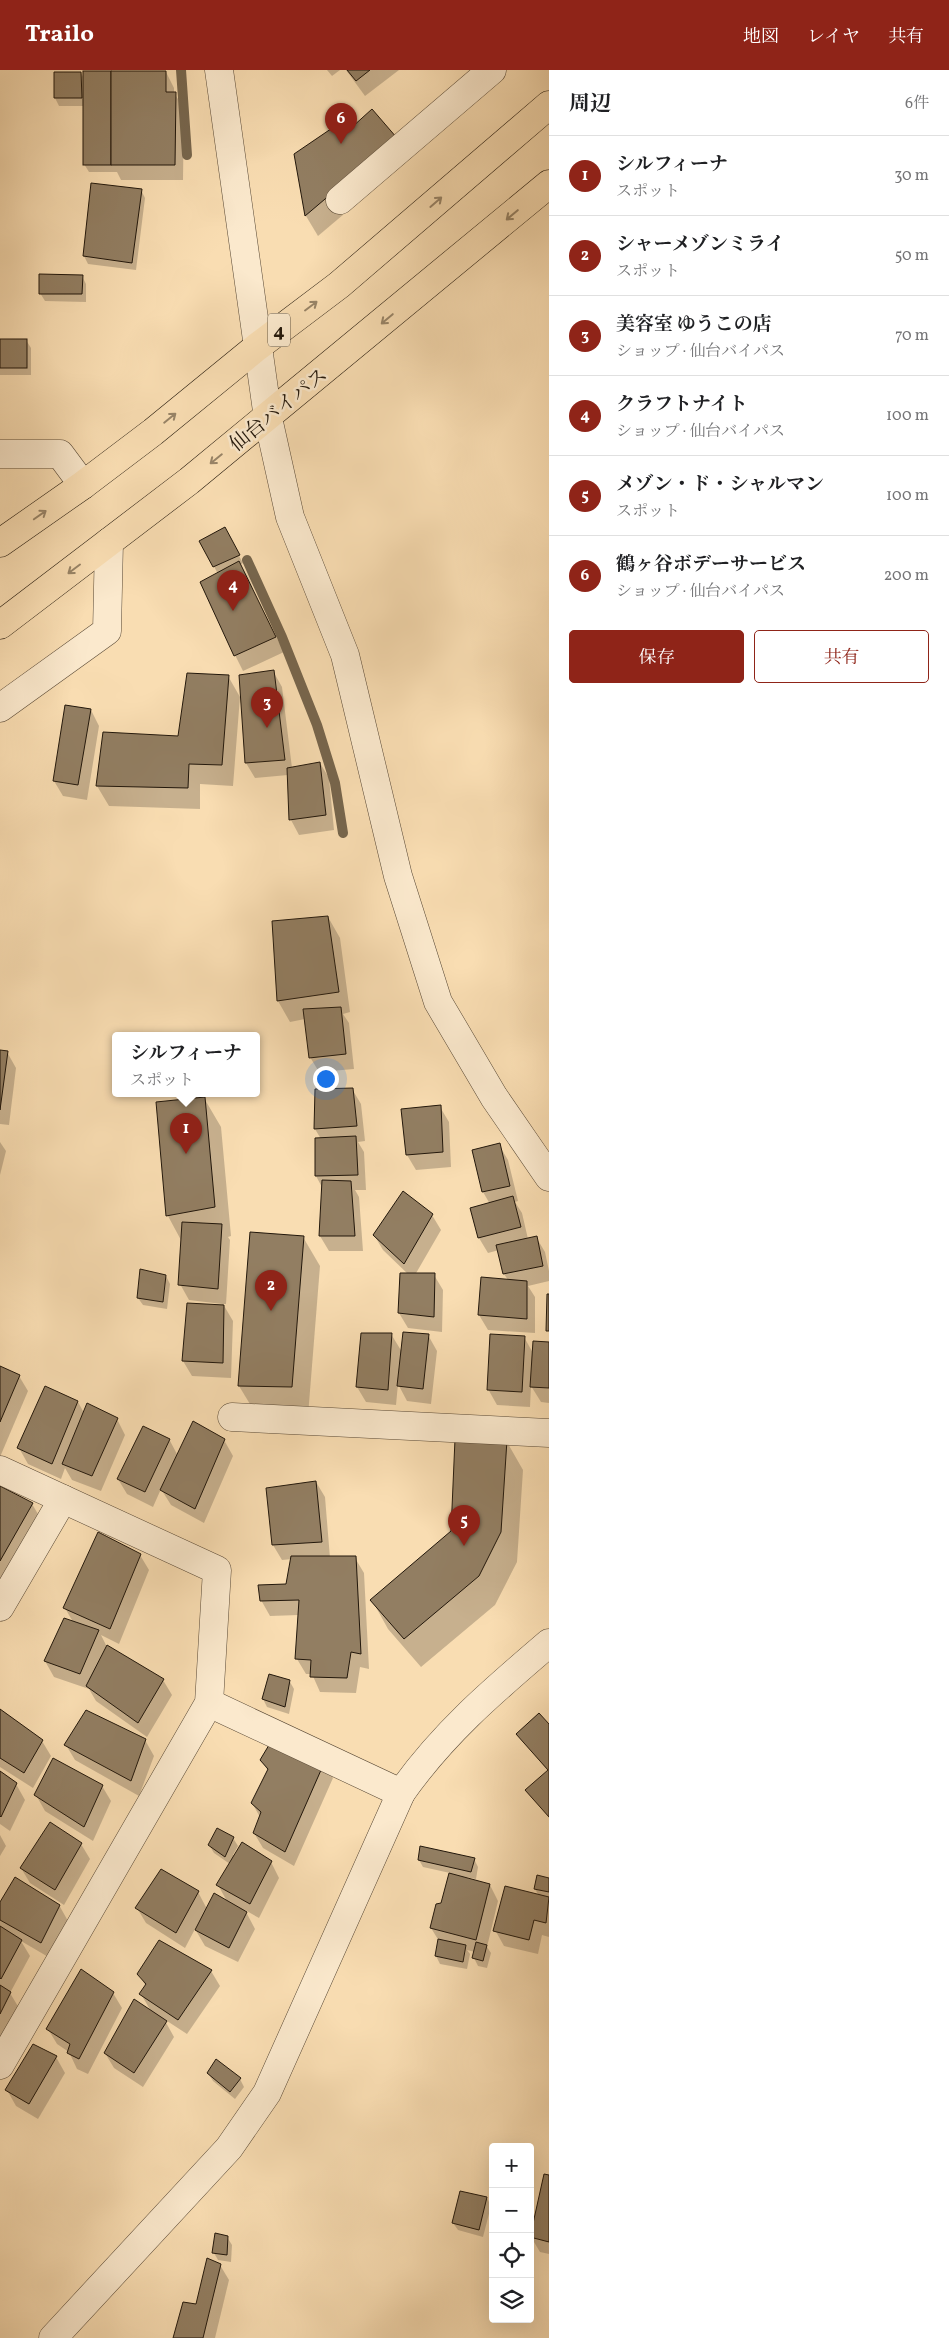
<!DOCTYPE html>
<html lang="ja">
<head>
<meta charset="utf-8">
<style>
	body { margin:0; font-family:Vollkorn,"Noto Serif JP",serif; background:#f6f6f6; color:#202124 }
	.controls { position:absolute; right:15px; bottom:15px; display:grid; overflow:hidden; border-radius:5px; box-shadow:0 5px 20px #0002 }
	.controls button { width:45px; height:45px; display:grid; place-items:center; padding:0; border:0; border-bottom:1px solid #e0e0e0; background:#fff; color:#202124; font:25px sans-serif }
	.you { position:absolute; left:325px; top:1008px; width:18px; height:18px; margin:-12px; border:4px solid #fff; border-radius:50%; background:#1a73e8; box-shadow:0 0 0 8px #1a73e833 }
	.badge { display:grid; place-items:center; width:32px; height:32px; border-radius:50%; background:#8f2418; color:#fff; font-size:16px; font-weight:700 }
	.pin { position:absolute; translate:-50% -41px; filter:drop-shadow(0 1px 2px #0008) }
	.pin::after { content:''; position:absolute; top:26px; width:18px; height:15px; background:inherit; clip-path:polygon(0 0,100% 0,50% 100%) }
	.popup { position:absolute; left:112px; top:962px; width:148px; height:65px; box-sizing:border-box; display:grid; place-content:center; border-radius:5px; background:#fff; filter:drop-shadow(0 1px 4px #0005); font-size:16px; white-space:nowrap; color:#757577 }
	.popup b { font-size:19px; color:#202124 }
	.popup::after { content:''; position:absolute; left:50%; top:100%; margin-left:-10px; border:10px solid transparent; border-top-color:#fff }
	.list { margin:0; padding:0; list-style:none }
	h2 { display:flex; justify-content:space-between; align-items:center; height:65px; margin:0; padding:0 20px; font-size:21px }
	h2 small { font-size:16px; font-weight:400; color:#757577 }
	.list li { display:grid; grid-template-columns:32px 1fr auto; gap:15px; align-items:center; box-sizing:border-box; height:80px; padding:0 20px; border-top:1px solid #e0e0e0 }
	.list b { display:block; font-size:19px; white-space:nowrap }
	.list p { margin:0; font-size:16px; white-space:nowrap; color:#757577 }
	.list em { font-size:16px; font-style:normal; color:#757577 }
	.actions { display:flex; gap:10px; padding:15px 20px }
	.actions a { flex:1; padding:11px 0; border:1px solid #8f2418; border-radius:5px; text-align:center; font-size:18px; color:#8f2418 }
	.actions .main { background:#8f2418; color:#fff }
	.icon { flex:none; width:28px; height:28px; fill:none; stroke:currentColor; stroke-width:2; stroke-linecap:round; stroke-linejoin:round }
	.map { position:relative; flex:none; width:549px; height:2268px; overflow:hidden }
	header { display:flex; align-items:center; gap:30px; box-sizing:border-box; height:70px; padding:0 25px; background:#8f2418; color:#fff }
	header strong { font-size:24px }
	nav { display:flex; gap:28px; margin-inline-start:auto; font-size:18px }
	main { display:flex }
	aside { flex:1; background:#fff }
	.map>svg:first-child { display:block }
	.shadow { fill:#0003 }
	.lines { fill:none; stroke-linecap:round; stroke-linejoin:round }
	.stream { stroke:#77664d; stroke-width:10 }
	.building { fill:#927e62; stroke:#22170b }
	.minor-casing { stroke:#584835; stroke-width:29 }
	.highway-casing { stroke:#22170b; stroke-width:29 }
	.minor { stroke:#fbe9cd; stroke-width:28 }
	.highway { stroke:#f9ddb2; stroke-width:28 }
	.oneway { stroke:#988467 }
	.labels { text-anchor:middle; stroke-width:5; stroke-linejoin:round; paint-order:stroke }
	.shield { fill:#fbe9cd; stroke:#635645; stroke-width:1 }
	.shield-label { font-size:19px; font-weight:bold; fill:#22170b }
	.street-label { font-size:20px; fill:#22170b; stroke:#fbe9cd }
</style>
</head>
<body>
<header>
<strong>Trailo</strong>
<nav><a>地図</a><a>レイヤ</a><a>共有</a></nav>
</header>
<main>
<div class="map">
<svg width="549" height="2268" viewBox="0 0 549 2268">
	<rect width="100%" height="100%" fill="#f9ddb2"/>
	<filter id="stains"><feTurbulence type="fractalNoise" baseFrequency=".004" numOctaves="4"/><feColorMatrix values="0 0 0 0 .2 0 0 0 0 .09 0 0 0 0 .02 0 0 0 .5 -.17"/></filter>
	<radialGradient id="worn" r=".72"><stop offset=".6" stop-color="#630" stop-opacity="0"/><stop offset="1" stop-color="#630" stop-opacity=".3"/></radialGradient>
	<!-- shadow -->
	<g class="shadow">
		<path d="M327 0H340L332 6Z"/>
		<path d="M346 0H399L365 26Z"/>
		<path d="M166 2 174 18V23L184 38 183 110H121L117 102H89L84 94V36H59L55 28 81 3 85 10Z"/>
		<path d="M296 85 408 90 318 166 306 146Z"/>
		<path d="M141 120 145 128 136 200 88 194 84 186Z"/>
		<path d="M82 206 86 214V232L45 231 40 223Z"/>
		<path d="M26 270 31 278V305H0V271Z"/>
		<path d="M224 459 243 493 240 495 284 582 243 601 235 585 218 504 201 472Z"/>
		<path d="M273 601 282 617 292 698 320 693 329 708 334 760 299 765 291 750 288 705 255 708 246 693Z"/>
		<path d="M228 606 240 627 233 716 200 714V739L109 736 97 716 179 667Z"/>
		<path d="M91 640 99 656 87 730 63 726 54 711Z"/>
		<path d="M328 847 340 868 350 942 343 944 349 953 354 999 319 1002 310 987 305 949 290 952 278 931Z"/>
		<path d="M0 981 7 982 16 998 9 1055 0 1054Z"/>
		<path d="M352 1019 361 1034 365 1071 358 1072 364 1082 366 1120H355L359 1127 363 1181H329L320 1166 323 1119 316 1106 321 1069 315 1059Z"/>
		<path d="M204 1028 221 1057 231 1166 228 1167 230 1170 226 1234H223L233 1251 231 1308 192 1306 183 1291 188 1234 221 1236 222 1234 189 1230 180 1214 182 1172 168 1146 158 1033Z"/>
		<path d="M440 1037 449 1052 451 1097 416 1100 407 1085Z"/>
		<path d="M0 1072 6 1081 0 1105Z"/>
		<path d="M499 1075 508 1090 518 1131 515 1132 522 1143 528 1169 536 1167 545 1182 549 1201V1211L528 1216 535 1227V1263L488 1260 479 1245 482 1208 508 1210 504 1204 499 1180 488 1183 479 1168 490 1134 483 1122Z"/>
		<path d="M432 1145 441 1160 415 1205H434L443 1220 442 1262 408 1258 399 1243 409 1205 383 1180 374 1165Z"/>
		<path d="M303 1167 320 1196 308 1346 256 1344 239 1316Z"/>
		<path d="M166 1206 170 1214 167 1239 143 1235 138 1228Z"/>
		<path d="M363 1264H391L402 1282 428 1265 437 1281 431 1334 407 1331 398 1314 396 1335 366 1332 357 1317Z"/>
		<path d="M524 1267 533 1283 534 1273H549V1333L541 1332 531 1316 530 1337 497 1335 488 1319Z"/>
		<path d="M0 1298 19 1306 28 1321 0 1387Z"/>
		<path d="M78 1332 84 1343 117 1349 125 1365 101 1421 72 1410 65 1398 61 1409 28 1394 19 1378Z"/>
		<path d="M169 1369 178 1386 224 1370 233 1386 204 1453 171 1435 161 1419 153 1437 127 1424 118 1409Z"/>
		<path d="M507 1372 523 1400 517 1492 495 1535 421 1597 388 1559 372 1530 452 1462Z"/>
		<path d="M316 1412 325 1427 330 1488H355L364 1503 369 1599 360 1597 356 1623 320 1622 312 1604H306L297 1589 299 1545 270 1546 261 1530 288 1515 292 1489 282 1490 273 1475Z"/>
		<path d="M0 1418 32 1434 41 1449 0 1519Z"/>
		<path d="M140 1485 149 1500 119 1574 101 1565 107 1577 163 1610 172 1625 147 1667 96 1631 89 1619 54 1607 45 1591 73 1552 65 1538Z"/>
		<path d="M290 1612 294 1619 289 1644 267 1637 263 1629Z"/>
		<path d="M0 1641 42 1671 51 1686 33 1718 0 1697Z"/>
		<path d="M539 1645 549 1656V1748L527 1720 548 1701 517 1664Z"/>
		<path d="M145 1670 154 1686 139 1726 75 1690 66 1675Z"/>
		<path d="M261 1690 324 1692 333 1708 294 1796 263 1778 254 1763 260 1747 252 1733 268 1701Z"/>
		<path d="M0 1703 16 1714 25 1730 10 1761 0 1754Z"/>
		<path d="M102 1716 111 1731 93 1771 45 1741 36 1725Z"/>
		<path d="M0 1765 6 1776 0 1786Z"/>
		<path d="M233 1768 238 1776 233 1785 271 1792 279 1808 259 1848 245 1840 255 1859 238 1892 205 1876 195 1859 185 1878 146 1853 137 1838 198 1822 207 1839 228 1833 218 1815 230 1794 214 1783 209 1775Z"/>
		<path d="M81 1774 90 1789 64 1835 30 1813 21 1798Z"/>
		<path d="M474 1789 478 1797 476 1809 465 1807V1809L490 1815 498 1831 487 1877 491 1883 487 1898 478 1896 474 1888 475 1882 467 1880 470 1884 467 1899 440 1894 436 1886 439 1871 431 1858 442 1835 450 1803 423 1797 419 1790Z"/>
		<path d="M538 1806 549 1809V1867L542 1865 538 1884 504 1876 495 1860 539 1826 535 1819Z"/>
		<path d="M0 1834 59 1835 68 1851 50 1888 21 1871 30 1886 10 1923 19 1938 4 1969 0 1967Z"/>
		<path d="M211 1901 220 1916 187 1964 164 1949 174 1967 143 2017 114 1998 105 1983 152 1943 141 1924 146 1917 139 1904Z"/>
		<path d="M113 1923 122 1938 88 2004 77 1999 69 1982 57 1974 48 1959Z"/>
		<path d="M56 1987 65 2003 38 2049 16 2036 7 2020Z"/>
		<path d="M208 2003 240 2009 244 2017 235 2029 213 2011Z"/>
		<path d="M545 2105 549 2106V2184L540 2182 531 2167Z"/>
		<path d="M487 2128 491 2136 483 2167 458 2160 453 2153Z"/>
		<path d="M227 2167 232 2175 231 2192 218 2190 214 2183Z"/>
		<path d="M220 2195 229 2210 215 2268H175Z"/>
	</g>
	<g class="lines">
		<!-- stream -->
		<g class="stream">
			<path d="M181 0 187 85"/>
			<path d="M247 490 282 567 317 655 335 713 343 763"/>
		</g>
	</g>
	<!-- building -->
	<g class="building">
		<path d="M347 0H370L356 11Z"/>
		<rect x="83" y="1" width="28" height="94"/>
		<path d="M111 1H166V22H176L175 95H111Z"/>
		<path d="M54 2H81L82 28H54Z"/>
		<path d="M372 39 397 68 305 146 294 84 344 50 351 58Z"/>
		<path d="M91 113 142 119 132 193 83 186Z"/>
		<path d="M39 204 83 205 82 224H39Z"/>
		<rect x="0" y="269" width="27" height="29"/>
		<path d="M225 457 240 485 213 497 199 471Z"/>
		<path d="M239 491 276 567 234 586 200 512Z"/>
		<path d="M274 600 285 690 245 693 239 605Z"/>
		<path d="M187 603 229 605 222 695 189 694 188 718 96 716 103 662 178 666Z"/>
		<path d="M65 635 91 639 78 715 53 711Z"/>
		<path d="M320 692 326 745 289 750 287 698Z"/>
		<path d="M328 846 339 922 277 931 272 851Z"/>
		<path d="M341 937 346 984 309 988 303 939Z"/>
		<path d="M0 980 8 981 0 1040Z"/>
		<path d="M353 1018 357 1056 314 1059 315 1019Z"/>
		<path d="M205 1027 215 1137 166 1146 156 1032Z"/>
		<path d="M441 1035 443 1082 406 1085 401 1039Z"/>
		<path d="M356 1066 358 1105 315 1106V1068Z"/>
		<path d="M500 1073 510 1116 482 1122 472 1080Z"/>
		<path d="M322 1110 351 1111 355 1166H319Z"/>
		<path d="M403 1121 433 1144 404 1194 373 1165Z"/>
		<path d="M513 1126 521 1157 478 1168 470 1138Z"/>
		<path d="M182 1152 222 1154 218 1219 178 1215Z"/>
		<path d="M250 1162 304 1166 292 1317 238 1316Z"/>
		<path d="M537 1166 543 1196 503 1204 496 1175Z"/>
		<path d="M140 1199 166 1205 163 1232 137 1228Z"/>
		<path d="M400 1203H435L434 1247 398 1243Z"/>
		<path d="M481 1207 527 1211V1249L478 1245Z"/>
		<path d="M547 1224H549V1261H546Z"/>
		<path d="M187 1233 224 1235 223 1293 182 1291Z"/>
		<path d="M403 1262 429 1264 423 1319 397 1316Z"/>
		<path d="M361 1263H392L388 1320 356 1317Z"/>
		<path d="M490 1264 525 1266 522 1322 487 1320Z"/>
		<path d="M533 1271 549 1272V1318L530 1317Z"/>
		<path d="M0 1296 20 1305 0 1352Z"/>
		<path d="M45 1316 78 1331 52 1394 17 1378Z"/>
		<path d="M87 1333 118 1348 92 1406 62 1394Z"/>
		<path d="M193 1351 225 1369 195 1439 160 1420Z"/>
		<path d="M143 1356 170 1369 145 1422 117 1409Z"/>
		<path d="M455 1369 507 1370 501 1462 479 1506 404 1569 370 1530 451 1461Z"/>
		<path d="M316 1411 322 1472 272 1475 266 1418Z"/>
		<path d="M0 1416 33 1433 0 1491Z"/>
		<path d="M98 1462 141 1484 110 1559 63 1538Z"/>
		<path d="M291 1486H356L361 1584 351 1582 347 1608 310 1607 311 1590 295 1589 299 1530 260 1531 258 1515 286 1514Z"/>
		<path d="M64 1548 99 1560 80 1604 44 1591Z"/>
		<path d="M107 1575 164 1609 138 1653 86 1616Z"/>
		<path d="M269 1604 290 1610 285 1637 262 1629Z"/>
		<path d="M0 1639 43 1670 24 1703 0 1688Z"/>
		<path d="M86 1640 146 1669 131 1711 64 1675Z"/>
		<path d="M539 1643 549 1654V1747L525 1720 548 1700 516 1664Z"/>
		<path d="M275 1665 325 1691 285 1782 253 1763 261 1742 251 1733 268 1699 260 1690Z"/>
		<path d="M53 1688 103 1715 84 1757 34 1725Z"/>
		<path d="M0 1701 17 1713 1 1747 0 1746Z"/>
		<path d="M50 1752 82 1773 55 1820 20 1798Z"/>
		<path d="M217 1758 234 1767 225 1787 208 1775Z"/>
		<path d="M242 1772 272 1791 250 1834 216 1815Z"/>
		<path d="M420 1776 475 1788 471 1802 418 1790Z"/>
		<path d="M161 1799 199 1821 176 1863 135 1838Z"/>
		<path d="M449 1803 490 1814 476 1870 430 1858 436 1834 441 1833Z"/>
		<path d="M537 1805 549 1808V1822L534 1819Z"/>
		<path d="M15 1807 60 1835 41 1873 0 1850V1832Z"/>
		<path d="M505 1816 549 1827 546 1853 534 1850 529 1870 493 1861Z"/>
		<path d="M214 1823 247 1842 229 1878 195 1860Z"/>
		<path d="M0 1856 22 1870 1 1909 0 1908Z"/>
		<path d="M438 1869 466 1875 463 1892 435 1886Z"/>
		<path d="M159 1870 212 1900 178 1950 139 1924 146 1914 137 1904Z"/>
		<path d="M476 1872 487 1875 483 1891 472 1888Z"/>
		<path d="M81 1899 114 1922 79 1989 67 1983 70 1974 46 1959Z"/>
		<path d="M0 1915 11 1922 0 1944Z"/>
		<path d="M134 1929 167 1951 134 2003 104 1983Z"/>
		<path d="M33 1974 57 1986 29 2034 5 2020Z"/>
		<path d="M216 1989 241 2008 230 2022 207 2003Z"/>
		<path d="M544 2104 549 2105V2172L530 2167Z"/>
		<path d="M460 2121 487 2127 479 2160 452 2153Z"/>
		<path d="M215 2163 228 2166 227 2185 212 2183Z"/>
		<path d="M207 2188 221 2194 203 2268H173L183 2232 196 2234Z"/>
	</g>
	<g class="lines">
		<defs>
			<g id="minor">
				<path d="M219 0 268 348 290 447 345 585 398 806 438 932 494 1027 549 1107"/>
				<path d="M340 130 492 0"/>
				<path d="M0 384H60L83 415"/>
				<path d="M0 638 107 561 109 472"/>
				<path d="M232 1347 549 1363"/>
				<path d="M0 1400 217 1500 209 1633 0 1995"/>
				<path d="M0 1537 63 1429"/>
				<path d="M209 1633 401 1723"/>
				<path d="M53 2268 229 2078 267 2023 401 1723C443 1663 494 1620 549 1573"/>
			</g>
			<g id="highway">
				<path d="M0 473 83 415 153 362 257 277 339 215 549 35"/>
				<path d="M0 555 189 411 549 114"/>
			</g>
		</defs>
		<!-- minor casing -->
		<use href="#minor" class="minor-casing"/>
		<!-- highway casing -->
		<use href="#highway" class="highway-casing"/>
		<!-- minor -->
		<use href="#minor" class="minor"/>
		<!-- highway -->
		<use href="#highway" class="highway"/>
	</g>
	<!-- one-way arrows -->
	<defs><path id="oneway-shaft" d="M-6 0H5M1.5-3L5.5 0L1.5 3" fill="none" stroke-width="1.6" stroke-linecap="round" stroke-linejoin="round" transform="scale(1.25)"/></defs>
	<g class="oneway">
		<use href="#oneway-shaft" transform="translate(436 132) rotate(-41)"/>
		<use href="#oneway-shaft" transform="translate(512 145) rotate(140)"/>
		<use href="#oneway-shaft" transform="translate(311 236) rotate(-37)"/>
		<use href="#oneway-shaft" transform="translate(387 249) rotate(140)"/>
		<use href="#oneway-shaft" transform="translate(170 348) rotate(-39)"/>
		<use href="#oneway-shaft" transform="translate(216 389) rotate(141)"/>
		<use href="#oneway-shaft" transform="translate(40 445) rotate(-35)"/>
		<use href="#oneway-shaft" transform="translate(74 499) rotate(143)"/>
	</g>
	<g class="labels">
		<!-- shield labels -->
		<rect class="shield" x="268" y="243.5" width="22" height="33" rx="4"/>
		<g class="shield-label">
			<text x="279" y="267">4</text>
		</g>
		<!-- street labels -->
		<g class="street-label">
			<text transform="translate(278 339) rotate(-39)" y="7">仙台バイパス</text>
		</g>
	</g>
	<rect width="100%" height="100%" filter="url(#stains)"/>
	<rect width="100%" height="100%" fill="url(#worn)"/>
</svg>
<div class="controls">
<button>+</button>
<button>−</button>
<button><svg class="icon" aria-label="locate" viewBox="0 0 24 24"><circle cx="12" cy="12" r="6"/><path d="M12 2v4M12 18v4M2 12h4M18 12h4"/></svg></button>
<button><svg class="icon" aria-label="layers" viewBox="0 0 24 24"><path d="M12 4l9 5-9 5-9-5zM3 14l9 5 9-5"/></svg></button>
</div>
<div class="you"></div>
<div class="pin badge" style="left:186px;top:1084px">1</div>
<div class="popup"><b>シルフィーナ</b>スポット</div>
<div class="pin badge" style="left:271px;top:1241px">2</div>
<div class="pin badge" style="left:267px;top:658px">3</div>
<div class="pin badge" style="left:233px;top:541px">4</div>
<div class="pin badge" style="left:464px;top:1476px">5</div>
<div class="pin badge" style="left:341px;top:74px">6</div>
</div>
<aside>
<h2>周辺<small>6件</small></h2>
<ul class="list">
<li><span class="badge">1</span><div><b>シルフィーナ</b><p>スポット</p></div><em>30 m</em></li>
<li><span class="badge">2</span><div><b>シャーメゾンミライ</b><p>スポット</p></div><em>50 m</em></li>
<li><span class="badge">3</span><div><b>美容室 ゆうこの店</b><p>ショップ · 仙台バイパス</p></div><em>70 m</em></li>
<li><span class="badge">4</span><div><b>クラフトナイト</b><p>ショップ · 仙台バイパス</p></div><em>100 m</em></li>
<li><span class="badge">5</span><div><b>メゾン・ド・シャルマン</b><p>スポット</p></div><em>100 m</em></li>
<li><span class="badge">6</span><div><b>鶴ヶ谷ボデーサービス</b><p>ショップ · 仙台バイパス</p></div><em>200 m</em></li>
</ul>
<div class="actions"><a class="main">保存</a><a>共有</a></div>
</aside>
</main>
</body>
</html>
